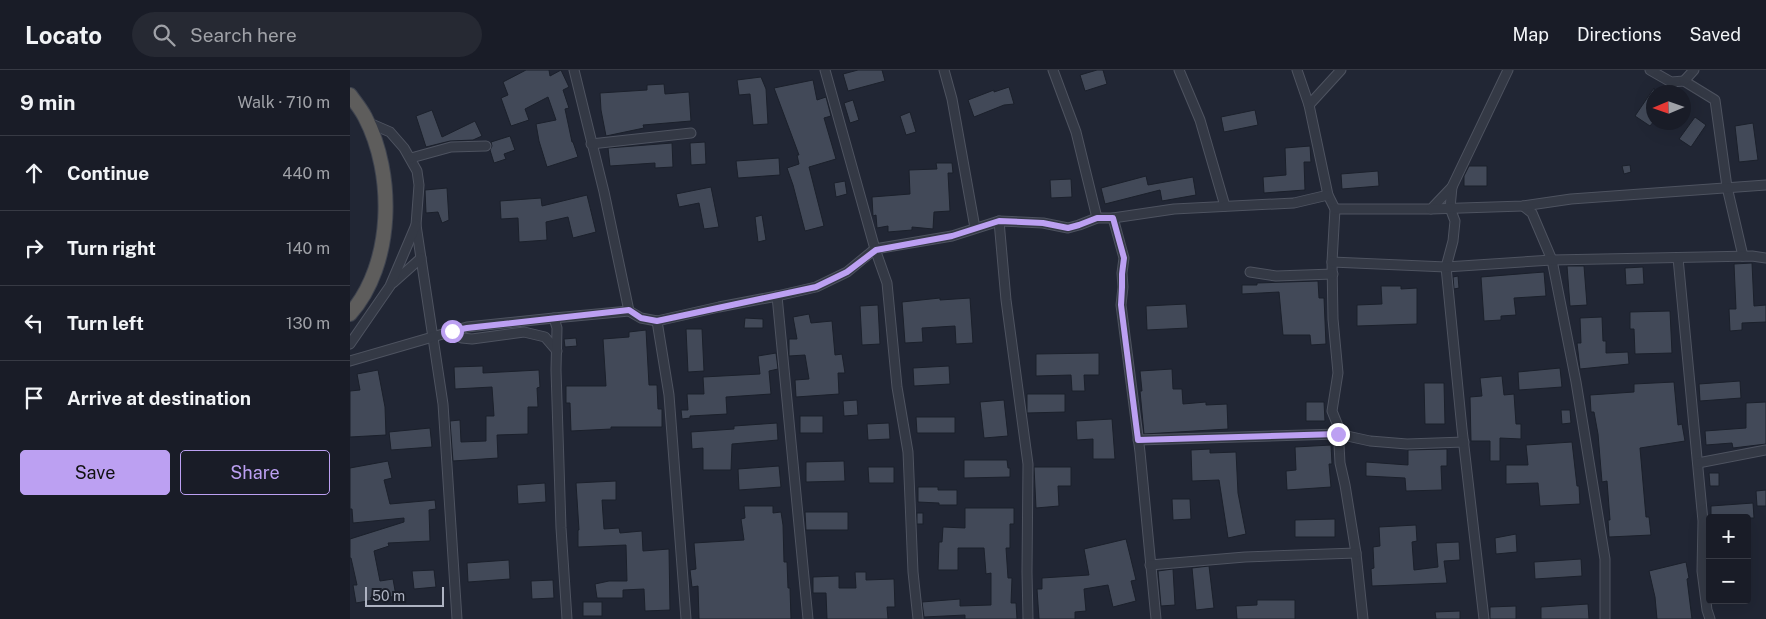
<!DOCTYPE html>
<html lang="en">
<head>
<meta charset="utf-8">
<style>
	body { margin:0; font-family:"Public Sans",sans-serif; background:#262933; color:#f1f3f6 }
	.controls { position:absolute; right:15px; bottom:15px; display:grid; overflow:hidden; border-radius:5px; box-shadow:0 5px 20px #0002 }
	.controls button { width:45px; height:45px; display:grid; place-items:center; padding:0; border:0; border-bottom:1px solid #373a44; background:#191c27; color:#f1f3f6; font:25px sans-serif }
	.compass { position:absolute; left:1296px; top:15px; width:45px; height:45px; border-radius:50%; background:#191c27; box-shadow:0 5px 20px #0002; rotate:268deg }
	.scale { position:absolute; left:15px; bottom:12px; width:79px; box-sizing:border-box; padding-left:5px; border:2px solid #aeb3c2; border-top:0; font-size:14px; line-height:18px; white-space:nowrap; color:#aeb3c2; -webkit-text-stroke:4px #1a1e29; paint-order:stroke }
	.stop { position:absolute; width:15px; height:15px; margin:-11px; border:4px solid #bca0f2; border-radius:50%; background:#fff }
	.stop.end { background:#bca0f2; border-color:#fff; box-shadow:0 1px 5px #0008 }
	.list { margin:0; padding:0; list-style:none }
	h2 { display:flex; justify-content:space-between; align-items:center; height:65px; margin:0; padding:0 20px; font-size:21px }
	h2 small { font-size:16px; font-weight:400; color:#9fa1a7 }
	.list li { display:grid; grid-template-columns:32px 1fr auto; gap:15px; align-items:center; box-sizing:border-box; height:75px; padding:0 20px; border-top:1px solid #373a44 }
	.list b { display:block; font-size:19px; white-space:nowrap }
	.list em { font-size:16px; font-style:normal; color:#9fa1a7 }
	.actions { display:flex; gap:10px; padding:15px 20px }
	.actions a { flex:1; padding:11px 0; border:1px solid #bca0f2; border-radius:5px; text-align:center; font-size:18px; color:#bca0f2 }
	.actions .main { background:#bca0f2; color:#111 }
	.icon { flex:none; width:28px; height:28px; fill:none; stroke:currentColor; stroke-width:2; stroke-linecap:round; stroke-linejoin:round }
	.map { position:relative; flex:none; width:1416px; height:549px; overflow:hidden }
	header { display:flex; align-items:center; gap:30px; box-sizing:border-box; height:70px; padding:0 25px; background:#191c27; border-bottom:1px solid #373a44 }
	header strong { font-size:24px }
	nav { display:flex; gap:28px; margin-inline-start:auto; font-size:18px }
	.search { width:350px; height:45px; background:#262933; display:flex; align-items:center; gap:12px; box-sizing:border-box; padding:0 18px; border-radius:28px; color:#9fa1a7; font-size:19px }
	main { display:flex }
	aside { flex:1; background:#191c27 }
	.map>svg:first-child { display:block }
	.building { fill:#424958; stroke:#1b202b }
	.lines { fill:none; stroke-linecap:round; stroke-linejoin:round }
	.minor-casing { stroke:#4e5360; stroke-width:11 }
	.trunk-casing { stroke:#3e434f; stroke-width:16 }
	.minor { stroke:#343945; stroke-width:9 }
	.trunk { stroke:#5e5d5c; stroke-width:14 }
	.route { stroke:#bca0f2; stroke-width:6 }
</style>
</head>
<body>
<header>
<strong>Locato</strong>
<div class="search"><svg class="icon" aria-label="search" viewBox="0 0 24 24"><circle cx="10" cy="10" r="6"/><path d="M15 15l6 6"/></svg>Search here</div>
<nav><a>Map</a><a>Directions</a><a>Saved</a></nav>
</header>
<main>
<aside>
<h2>9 min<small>Walk · 710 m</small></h2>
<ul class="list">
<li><svg class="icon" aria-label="ahead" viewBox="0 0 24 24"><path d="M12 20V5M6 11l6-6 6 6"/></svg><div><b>Continue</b></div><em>440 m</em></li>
<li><svg class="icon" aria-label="right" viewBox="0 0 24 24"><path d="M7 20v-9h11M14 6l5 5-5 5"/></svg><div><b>Turn right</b></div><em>140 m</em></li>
<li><svg class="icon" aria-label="left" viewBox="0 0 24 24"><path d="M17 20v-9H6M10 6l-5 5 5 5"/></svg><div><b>Turn left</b></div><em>130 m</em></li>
<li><svg class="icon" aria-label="arrive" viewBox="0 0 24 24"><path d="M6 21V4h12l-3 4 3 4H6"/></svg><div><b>Arrive at destination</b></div></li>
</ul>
<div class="actions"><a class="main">Save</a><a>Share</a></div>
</aside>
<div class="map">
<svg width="1416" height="549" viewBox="0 0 1416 549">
	<rect width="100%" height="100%" fill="#212634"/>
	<!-- building -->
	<g class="building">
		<path d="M176 0H199L200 6 211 0 219 17 213 20 219 38 215 39 222 72H223L228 87 197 97 189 71 186 54 206 50 198 27 175 39 179 50 161 56 151 28 158 25 153 12Z"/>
		<path d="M508 0H532L535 11 498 21 493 4Z"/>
		<path d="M747 0H753L757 14 735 21 730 5Z"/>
		<path d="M411 7 416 19 418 54 403 55 400 24 389 25 387 10Z"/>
		<path d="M463 10 467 30 476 27 481 46 474 48 486 89 459 97 474 156 455 161 443 115 437 98 449 94 447 85H449L424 18Z"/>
		<path d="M314 14 315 24 339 22 341 51 293 55 294 58 256 66 251 40 250 23 297 20V15Z"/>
		<path d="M659 17 664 34 654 35 624 47 618 30 644 20V22Z"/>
		<path d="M1304 18V51L1300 56 1285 46Z"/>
		<path d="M503 30 509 50 500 53 494 33Z"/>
		<path d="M82 40 92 67 125 51 132 66 123 70 100 71 76 77 66 46Z"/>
		<path d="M905 40 908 55 874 62 871 47Z"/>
		<path d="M560 42 566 62 556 65 550 46Z"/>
		<path d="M1345 47 1356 55 1341 77 1329 69Z"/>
		<path d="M1403 53 1408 90 1389 92 1385 56Z"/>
		<path d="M160 66 165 80 154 84 156 89 144 93 140 80 142 76 141 72Z"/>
		<path d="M355 72 356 94 341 95 340 73Z"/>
		<path d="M322 73 323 97 305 98V93L260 96 258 78Z"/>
		<path d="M960 76 961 92H954L955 120 914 123 913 107 936 105 935 78Z"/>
		<path d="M429 88 430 105 388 108 386 91Z"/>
		<path d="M586 93H602L603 103H598L600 141 584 142 583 159 562 157V160L538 162V156L527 158 526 145 523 146 522 127 560 124 559 100 587 99Z"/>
		<path d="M1280 95 1281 102 1274 104 1272 96Z"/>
		<path d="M1119 96H1137V116H1114V106Z"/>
		<path d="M1028 101 1029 116 992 119 991 104Z"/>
		<path d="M796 106 798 115 843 107 846 125 812 131 810 120 755 134 751 118Z"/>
		<path d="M721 109 722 127 701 128 700 110Z"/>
		<path d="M495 111 497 124 486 127 484 113Z"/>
		<path d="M361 117 369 157 354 159 349 133 329 137 326 124Z"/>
		<path d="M97 118 99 150 92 153 88 142 76 143 75 120Z"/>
		<path d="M237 125 246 162 223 168 218 147 196 152 197 170 169 172 168 148 151 149 150 131 191 128 192 136Z"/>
		<path d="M412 145 416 170 408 172 405 147Z"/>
		<path d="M1402 193 1404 236 1416 235V252L1392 253V260L1380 261 1379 239H1386L1384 194Z"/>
		<path d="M1217 196H1234L1237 235 1220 236Z"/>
		<path d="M1293 197 1294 214 1276 215 1275 198Z"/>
		<path d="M1194 202 1196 226 1164 228 1166 245 1151 246V250L1134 251 1131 207Z"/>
		<path d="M1108 206 1109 218 1104 219 1103 207Z"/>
		<path d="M968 211 969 228H974L976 274 961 275 960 265H933L929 222 892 224V215H907V213Z"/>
		<path d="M1031 216H1051V219L1067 218V254L1007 256V235L1032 234Z"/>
		<path d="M590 228V230L620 228 623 273 606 274 605 256 572 258 573 272 555 273 552 232Z"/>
		<path d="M836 234 838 258 797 260 796 236Z"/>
		<path d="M528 235 530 274 512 275 510 236Z"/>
		<path d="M1320 241 1322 283 1285 284 1284 259H1280V242Z"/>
		<path d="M459 244 461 253 482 251 485 285 492 284 495 303H488L489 324 446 327 445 310 459 309 455 285 439 286V269H447L443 247Z"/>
		<path d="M1252 247 1253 271H1256V283L1278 282 1279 294 1230 299 1227 273H1231L1230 248Z"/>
		<path d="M395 248 413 249V258H394Z"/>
		<path d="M336 259H352L354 301 338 302Z"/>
		<path d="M296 260 299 315H307L308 339H312V357H261V359L221 361 220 333H216V316H256L253 269 279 267V262Z"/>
		<path d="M226 268 227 276 215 277 214 269Z"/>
		<path d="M426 283 428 299 419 301 421 324 376 327 377 344 340 346V348L332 349 331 340H338L337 324H354L353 307 410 304 408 286Z"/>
		<path d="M749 283V305H734L735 321H722L721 305 686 306V284Z"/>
		<path d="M133 296V303L189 300 190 317 187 318 188 337H178V364L147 365 148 388 103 391 100 351 110 350 111 372 136 371V346H144L142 317 105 319 104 297Z"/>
		<path d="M599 296 600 314 564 316 563 298Z"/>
		<path d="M1210 298 1212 317 1169 320 1168 302Z"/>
		<path d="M822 299 823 319H832L833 334 856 332V335L877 334 878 359 794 364 790 321H792L790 301Z"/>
		<path d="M28 300 35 337 36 365 0 367V321L10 320 7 304Z"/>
		<path d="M1152 306 1154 325 1164 324 1166 354H1171V369L1150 368V391H1140V371H1121L1120 327 1132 326 1130 308Z"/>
		<path d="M1390 311 1391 328 1350 331 1349 314Z"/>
		<path d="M1324 312 1328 355 1332 354 1335 371 1290 378 1296 447H1299L1301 465 1259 467 1258 450H1260L1257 411 1252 412 1248 364 1244 342H1241L1240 325 1284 322V314Z"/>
		<path d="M1074 313H1094L1095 354H1075Z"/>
		<path d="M677 324H715V342L677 343Z"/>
		<path d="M507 330 508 345 494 346 493 331Z"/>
		<path d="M654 330 658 366 634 368 630 332Z"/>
		<path d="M956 332H974L975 351H956Z"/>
		<path d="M1416 332V374L1383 378 1382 373 1356 375 1355 361 1396 358V333Z"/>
		<path d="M1211 340H1220L1221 353 1212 354Z"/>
		<rect x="450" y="346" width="23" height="17"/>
		<path d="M566 347H605V363H567Z"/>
		<path d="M762 349 765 389H743V369L727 370 726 351Z"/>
		<path d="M427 353 428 370 382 374 381 400H353V378L342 379 341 362 384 359V356Z"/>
		<path d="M539 353 540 369 518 370 517 354Z"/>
		<path d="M80 358 82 377 41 380 39 362Z"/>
		<path d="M1222 372 1227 416H1229L1230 434 1190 436 1188 413 1156 414V395H1178L1176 375Z"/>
		<path d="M981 375 982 394H979L981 417 937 420 936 401 946 400 945 377Z"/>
		<path d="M860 379V383L886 382 888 423 896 464 878 468 869 410 842 411 841 380Z"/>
		<path d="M1097 379V396H1091L1092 420 1056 421 1055 408 1016 406V392L1058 395V380Z"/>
		<path d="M614 390H657L658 398H660V407L614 408Z"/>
		<path d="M38 391 42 408 34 410 40 434 85 430 86 439 79 440 80 471 38 473 39 476 24 481 30 511 43 509 46 526 6 533 3 515H7L1 488H0V469L54 452V448L3 453 2 439H0V398Z"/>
		<path d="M494 391 495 411 456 412V392Z"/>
		<path d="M429 396 431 417 389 420 388 399Z"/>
		<path d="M518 397H544V413H519Z"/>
		<path d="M684 397H721V416H708L709 436 686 438Z"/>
		<path d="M1359 403H1369V416H1360Z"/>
		<path d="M266 411V430H252L254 459 269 458 270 463 292 461 293 481 319 479 320 540 295 541 294 519 273 520V528H247L245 514 259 511H277L276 475 228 477V460H229L226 413Z"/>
		<path d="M195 413 196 432 168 434 167 415Z"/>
		<path d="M568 417H588V420H607V435H589V433L568 432Z"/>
		<path d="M1416 420V436H1407L1406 421Z"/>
		<path d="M822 429H840L841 449 823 450Z"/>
		<path d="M1403 433 1404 448H1361V436Z"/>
		<path d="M394 436H423V443L431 442 433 455 434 492H437L438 518H440L441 549H349L348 516 342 517 340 500 346 499 344 473 394 470 391 449 395 448Z"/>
		<path d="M615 438H664V454H660V478H656L658 508H662L661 533H666L667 549H615V545L574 547 572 532 610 529V536L641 535V503L636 504 634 478H608V500H588L589 472H592L593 457 615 458Z"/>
		<path d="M455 442H498V460H456Z"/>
		<rect x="567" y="443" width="6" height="11"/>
		<path d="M985 449V467H945V450Z"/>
		<path d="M1066 455 1067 471 1062 472 1064 500 1088 497 1086 473 1109 472 1110 490 1094 491 1097 513 1022 516 1021 499 1024 498 1023 477 1030 476 1029 457Z"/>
		<path d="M1166 464 1167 482 1146 484 1145 468Z"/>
		<path d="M776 469 786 510 781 511 786 531 763 537 758 515 734 519 736 541 725 542V549H689L687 519H692V508L739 505 734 479Z"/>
		<path d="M1231 489 1232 506 1185 509 1184 492Z"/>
		<path d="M159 490 160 509 118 512 117 493Z"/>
		<path d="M1336 492 1339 508 1337 509 1342 549H1307L1305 527 1299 501Z"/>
		<path d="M859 496 864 538 846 540 842 498Z"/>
		<path d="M823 499 825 535 811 536 808 501Z"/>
		<path d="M84 500 86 517 64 519 62 501Z"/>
		<path d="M505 502H516V510L544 509 545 537H537L538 549H477L476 523H463V507L489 506V518H506Z"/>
		<path d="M203 510 204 528 182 529 181 511Z"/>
		<path d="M907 530H945V549H887L886 536 907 535Z"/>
		<rect x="233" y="532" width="19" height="14"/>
		<path d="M1238 534 1239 549H1191V537Z"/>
		<path d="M1166 536V549H1140V537Z"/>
		<path d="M1110 541V549H1086L1085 542Z"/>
	</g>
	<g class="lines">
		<defs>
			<g id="minor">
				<path d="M224 0 254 122 279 241"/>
				<path d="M475 0 525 179 537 213 547 317 558 382 563 502 568 549"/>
				<path d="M594 0 602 29 625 158"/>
				<path d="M703 0 726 62 747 148"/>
				<path d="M829 0 850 50 875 136"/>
				<path d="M947 0 959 35 978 125 985 139 982 192 983 249 988 303 982 341 988 356 990 393 995 415 1006 483 1013 549"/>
				<path d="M1300 0 1321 12 1334 11 1365 30 1377 117 1393 186"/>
				<path d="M1334 11 1344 0"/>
				<path d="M959 35 991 0"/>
				<path d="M17 52 40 62 54 78 67 101 69 115 66 155 93 334 107 549"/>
				<path d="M241 74 341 63"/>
				<path d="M61 88 101 77 136 76"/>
				<path d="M1102 117 1100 138 1105 151 1103 171 1096 197 1112 359 1134 549"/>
				<path d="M1173 136 1182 143 1202 190 1226 312 1255 489V549"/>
				<path d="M985 139H1081L1102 117 1158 0"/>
				<path d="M1081 139 1173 136 1221 129 1416 115"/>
				<path d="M763 148 774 188 772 203 773 217 771 235 790 382 806 549"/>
				<path d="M649 151 656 230 678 394 677 502 678 549"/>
				<path d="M1328 188 1353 451 1352 501 1357 540 1360 549"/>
				<path d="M982 192 1096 197 1202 190 1402 186 1416 188"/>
				<path d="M900 202 926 206 983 204"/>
				<path d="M43 213 71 188"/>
				<path d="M427 226 458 549"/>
				<path d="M204 248 279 241 291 248 307 251 369 237 427 226 466 217 497 202 525 179 602 166 649 151 693 153 718 158 729 155 747 148H763L824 139 944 133 978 125"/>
				<path d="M307 251 319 325 336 549"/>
				<path d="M102 261 112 268 122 269 174 262 195 267 207 281"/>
				<path d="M0 274 40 216 66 155"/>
				<path d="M0 291 117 257 204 248 207 258 206 300 211 458 217 549"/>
				<path d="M788 370 988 364 1020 371 1057 374 1114 372"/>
				<path d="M1348 393 1416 380"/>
				<path d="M800 495 895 487 1006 483"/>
			</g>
			<path id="trunk" d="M0 25C5 32 11 39 15 47 45 104 44 194 0 244"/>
		</defs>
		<!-- minor casing -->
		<use href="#minor" class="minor-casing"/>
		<!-- trunk casing -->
		<use href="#trunk" class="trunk-casing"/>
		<!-- minor -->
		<use href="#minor" class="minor"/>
		<!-- trunk -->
		<use href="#trunk" class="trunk"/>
	</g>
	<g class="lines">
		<!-- route -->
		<path class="route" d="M102 261 117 258 279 240 291 248 307 251 466 217 497 202 526 180 602 166 649 151 693 153 718 158 729 155 747 148H763L774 188 772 204V217L771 235 788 370 988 364"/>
	</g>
</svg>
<div class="controls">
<button>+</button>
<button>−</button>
</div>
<svg class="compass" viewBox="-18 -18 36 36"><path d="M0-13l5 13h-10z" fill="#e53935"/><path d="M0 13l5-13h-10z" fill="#9fa1a7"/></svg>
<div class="scale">50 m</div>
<div class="stop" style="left:102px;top:261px"></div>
<div class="stop end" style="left:988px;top:364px"></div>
</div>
</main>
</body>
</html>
